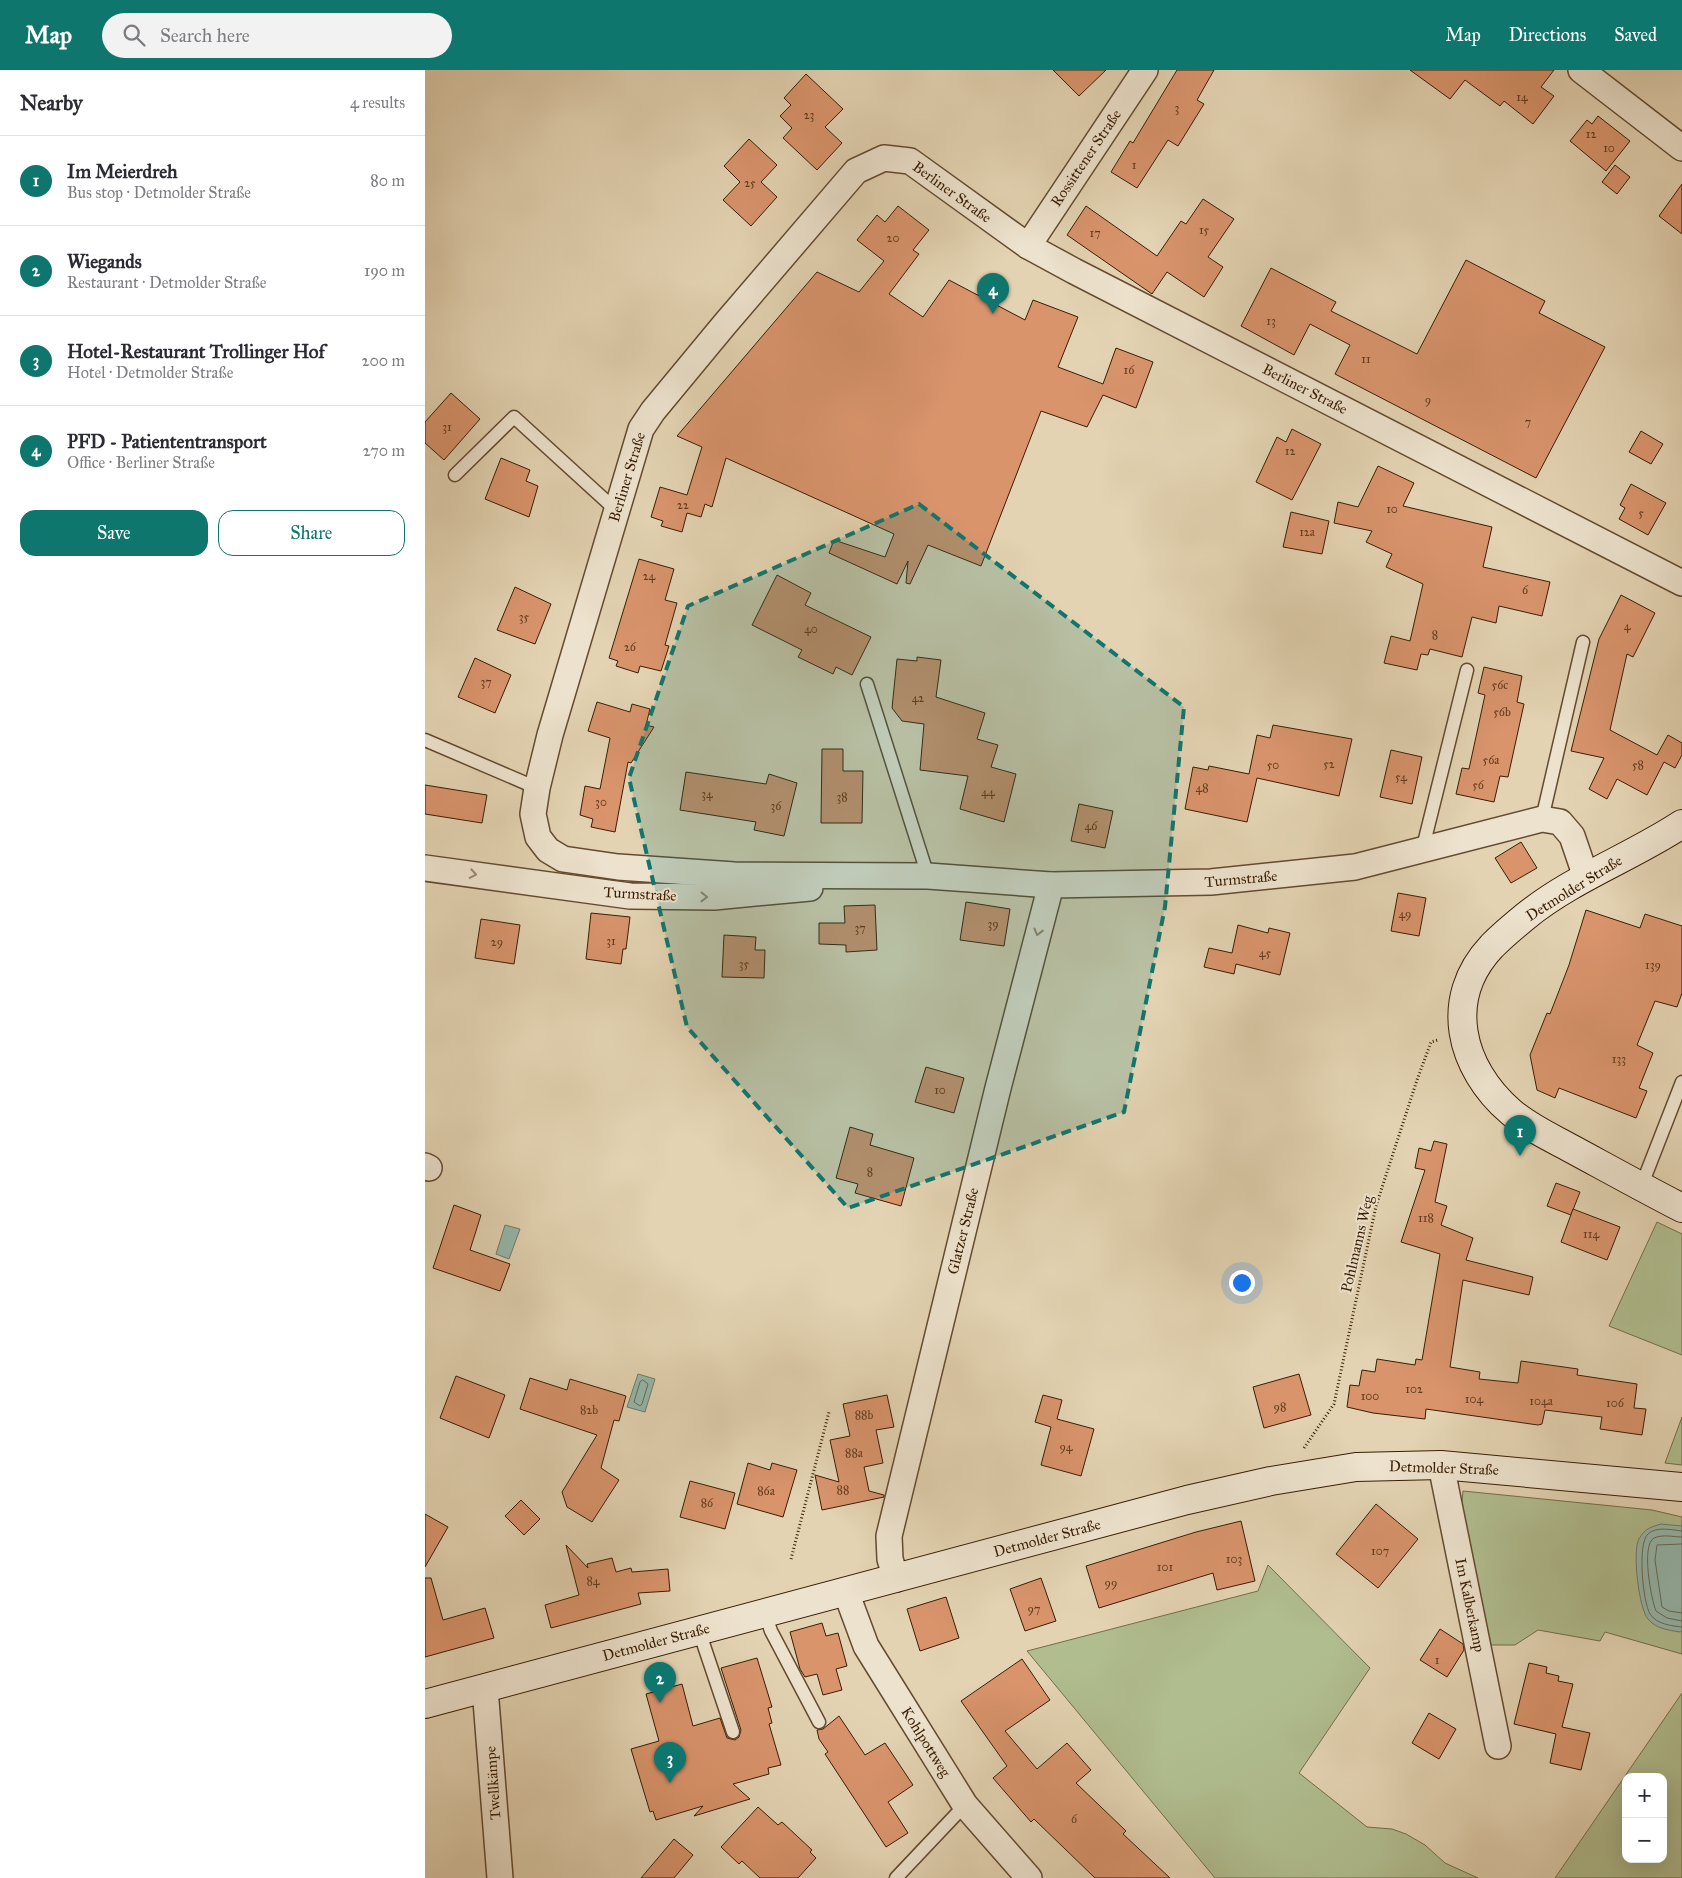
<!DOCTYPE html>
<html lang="en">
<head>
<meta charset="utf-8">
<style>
	body { margin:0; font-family:"IM FELL Great Primer",serif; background:#f2f2f3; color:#2b2b33 }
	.controls { position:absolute; right:15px; bottom:15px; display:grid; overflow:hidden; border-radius:10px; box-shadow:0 5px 20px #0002 }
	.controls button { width:45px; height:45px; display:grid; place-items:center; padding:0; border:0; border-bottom:1px solid #e1e1e2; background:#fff; color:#2b2b33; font:25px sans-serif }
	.you { position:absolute; left:816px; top:1212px; width:18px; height:18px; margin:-12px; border:4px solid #fff; border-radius:50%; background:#1a73e8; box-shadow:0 0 0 8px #1a73e833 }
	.badge { display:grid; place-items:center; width:32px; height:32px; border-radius:50%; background:#0f766e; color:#fff; font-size:16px; font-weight:700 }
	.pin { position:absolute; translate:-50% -41px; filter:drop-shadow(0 1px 2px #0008) }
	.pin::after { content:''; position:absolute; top:26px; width:18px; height:15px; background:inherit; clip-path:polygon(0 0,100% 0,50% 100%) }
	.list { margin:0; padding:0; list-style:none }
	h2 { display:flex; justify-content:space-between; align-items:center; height:65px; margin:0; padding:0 20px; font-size:21px }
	h2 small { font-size:16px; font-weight:400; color:#7c7c81 }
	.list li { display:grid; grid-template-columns:32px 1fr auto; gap:15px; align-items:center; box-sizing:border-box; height:90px; padding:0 20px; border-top:1px solid #e1e1e2 }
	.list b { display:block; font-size:19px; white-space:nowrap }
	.list p { margin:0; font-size:16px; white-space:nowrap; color:#7c7c81 }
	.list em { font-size:16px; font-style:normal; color:#7c7c81 }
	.actions { display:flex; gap:10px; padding:15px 20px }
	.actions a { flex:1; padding:11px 0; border:1px solid #0f766e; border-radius:15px; text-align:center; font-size:18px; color:#0f766e }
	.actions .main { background:#0f766e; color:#fff }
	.icon { flex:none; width:28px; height:28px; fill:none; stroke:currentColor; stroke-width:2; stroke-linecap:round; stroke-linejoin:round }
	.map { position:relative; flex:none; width:1257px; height:1808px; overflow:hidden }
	header { display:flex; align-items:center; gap:30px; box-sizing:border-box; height:70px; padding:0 25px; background:#0f766e; color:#fff }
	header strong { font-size:24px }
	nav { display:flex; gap:28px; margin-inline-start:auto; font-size:18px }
	.search { width:350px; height:45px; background:#f2f2f3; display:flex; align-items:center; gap:12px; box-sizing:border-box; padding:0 18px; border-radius:28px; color:#7c7c81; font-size:19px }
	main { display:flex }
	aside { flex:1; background:#fff }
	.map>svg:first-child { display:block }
	.green { fill:#b0bd8f; stroke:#746d49; fill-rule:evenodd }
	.water { fill:#95b8ad; stroke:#707a69 }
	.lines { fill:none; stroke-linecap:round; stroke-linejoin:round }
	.shore { stroke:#676a58; stroke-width:1 }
	.building { fill:#d9946c; stroke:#391d03 }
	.service-casing { stroke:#644a2f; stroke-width:15 }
	.minor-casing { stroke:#644a2f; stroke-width:28 }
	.secondary-casing { stroke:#391d03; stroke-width:30 }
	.path { stroke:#391d03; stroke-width:3; stroke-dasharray:1 2.5; stroke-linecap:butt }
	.service { stroke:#ede2cd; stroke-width:12 }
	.minor { stroke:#ede2cd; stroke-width:25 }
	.secondary { stroke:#ede2cd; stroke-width:28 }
	.oneway { stroke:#9c8972 }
	.marked { fill:#0f766e; fill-opacity:0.2; stroke:#0f766e; stroke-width:4; stroke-dasharray:10 6; stroke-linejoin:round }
	.labels { text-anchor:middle; stroke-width:4; stroke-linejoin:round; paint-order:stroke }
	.number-label { font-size:12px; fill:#613b1d }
	.street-label { font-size:15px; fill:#391d03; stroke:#ede2cd }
</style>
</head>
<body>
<header>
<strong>Map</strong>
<div class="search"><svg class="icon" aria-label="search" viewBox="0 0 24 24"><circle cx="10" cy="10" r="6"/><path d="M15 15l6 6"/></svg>Search here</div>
<nav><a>Map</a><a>Directions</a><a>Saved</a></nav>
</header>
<main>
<aside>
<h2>Nearby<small>4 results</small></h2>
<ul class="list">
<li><span class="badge">1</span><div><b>Im Meierdreh</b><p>Bus stop · Detmolder Straße</p></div><em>80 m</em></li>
<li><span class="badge">2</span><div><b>Wiegands</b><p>Restaurant · Detmolder Straße</p></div><em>190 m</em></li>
<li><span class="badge">3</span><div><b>Hotel-Restaurant Trollinger Hof</b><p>Hotel · Detmolder Straße</p></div><em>200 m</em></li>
<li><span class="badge">4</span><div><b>PFD - Patiententransport</b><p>Office · Berliner Straße</p></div><em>270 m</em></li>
</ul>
<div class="actions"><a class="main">Save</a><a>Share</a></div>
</aside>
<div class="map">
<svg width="1257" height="1808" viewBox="0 0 1257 1808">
	<rect width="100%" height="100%" fill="#e3d3b2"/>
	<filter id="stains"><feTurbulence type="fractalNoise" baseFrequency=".004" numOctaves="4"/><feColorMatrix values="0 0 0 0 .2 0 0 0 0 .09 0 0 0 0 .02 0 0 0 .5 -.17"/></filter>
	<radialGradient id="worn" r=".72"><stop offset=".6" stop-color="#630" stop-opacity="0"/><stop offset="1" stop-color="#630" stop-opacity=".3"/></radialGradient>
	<!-- green -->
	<g class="green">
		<path d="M1232 1152 1257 1164V1285L1184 1256Z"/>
		<path d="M1257 1347V1395L1240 1393Z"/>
		<path d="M1038 1421 1227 1440 1257 1447V1584L1180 1562 1175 1571 1113 1560 1090 1575H1059L1036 1442Z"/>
		<path d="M843 1495 945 1598 874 1703 942 1757 967 1759 981 1764 1000 1775 1020 1793 1053 1808H790L602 1581 833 1521Z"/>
		<path d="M1257 1623V1808H1130ZM1201 1707H1238V1789H1201Z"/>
	</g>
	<!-- water -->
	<g class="water">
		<path d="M80 1155 95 1159 84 1189 71 1184Z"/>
		<path d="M213 1304 230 1309 220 1342 202 1337Z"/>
		<path d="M1236 1454 1257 1456V1561L1255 1562C1244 1560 1231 1559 1223 1549 1214 1539 1207 1481 1214 1469 1219 1459 1226 1457 1236 1454Z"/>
	</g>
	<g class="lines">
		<!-- shore -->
		<g class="shore">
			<path d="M218 1310 223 1314 217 1334 215 1336 209 1332 215 1312Z"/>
			<path d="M1257 1461C1247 1460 1231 1456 1223 1464 1212 1474 1218 1532 1225 1544 1231 1554 1247 1556 1257 1557"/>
			<path d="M1257 1467C1248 1467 1238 1464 1229 1468 1216 1475 1226 1529 1231 1541L1242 1548 1257 1551"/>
			<path d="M1257 1474 1232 1475 1230 1490 1237 1537 1244 1541 1257 1543"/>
		</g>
	</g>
	<!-- building -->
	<g class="building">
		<path d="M628 0H681L654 26Z"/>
		<path d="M752 0H789L772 30 779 34 753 76 743 70 712 118 686 102 705 71 708 73Z"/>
		<path d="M985 0H1129L1116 17 1129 26 1108 54 1079 31 1075 36 1040 10 1025 29Z"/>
		<path d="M381 4 418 39 400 57 417 73 392 100 358 68 367 58 355 46 366 35 359 28Z"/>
		<path d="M1173 46 1205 71 1181 101 1145 71 1162 50 1167 54Z"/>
		<path d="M324 69 352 95 336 112 352 127 326 156 298 130 315 112 299 96Z"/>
		<path d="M1190 95 1205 107 1192 124 1177 112Z"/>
		<path d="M1257 114V164L1234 146Z"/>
		<path d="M778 129 809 149 783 187 798 197 779 227 742 202 727 224 642 165 661 136 732 186 756 151 761 154Z"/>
		<path d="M473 136 504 160 488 180 494 184 464 224 498 247 524 210 600 250 608 230 653 247 633 297 678 314 691 278 728 292 711 338 678 325 662 357 616 341 556 496 503 475 485 514 481 513 483 491 472 514 404 483 409 470 460 487 469 464 301 388 287 437 280 434 276 447 262 443 257 462 236 456 238 451 226 447 235 417 262 425 277 377 252 366 392 202 434 222 459 191 432 170 452 145 460 152Z"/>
		<path d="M1041 190 1120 231 1114 243 1180 277 1111 408 910 304 925 275 885 254 869 285 816 256 846 198 911 232 906 241 992 284Z"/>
		<path d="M26 323 55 349 19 390 0 373V352Z"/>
		<path d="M867 359 896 374 867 430 831 412 852 367 861 372Z"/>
		<path d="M1216 361 1238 374 1226 394 1204 382Z"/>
		<path d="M76 388 105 400 101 411 113 416 104 447 60 429Z"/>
		<path d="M953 396 989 413 978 436 1067 457 1058 497 1125 512 1117 546 1074 536 1071 553 1047 547 1037 587 1005 579 1003 585 996 584 992 600 959 593 966 566 985 571 998 514 961 497 967 484 941 472 947 461 909 453 913 432 933 437Z"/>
		<path d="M1206 414 1241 433 1223 465 1194 449 1200 438 1195 435Z"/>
		<path d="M866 442 904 451 897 484 858 477Z"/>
		<path d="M214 489 249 499 240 530 252 533 240 575 244 576 236 601 215 596 213 603 191 596 193 591 184 588Z"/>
		<path d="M352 505 386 523 380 535 446 567 427 605 411 597 408 604 373 587 377 580 327 555Z"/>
		<path d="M90 517 126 534 110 574 72 560Z"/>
		<path d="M1196 525 1230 543 1208 587 1202 584 1185 660 1232 685 1243 665 1257 673V685L1250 698 1239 692 1222 725 1192 709 1182 729 1164 719 1179 688 1146 681 1174 569Z"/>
		<path d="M492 587 516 590 511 627 560 643 552 669 573 675 566 697 591 704 579 752 535 739 543 706 495 700 499 654 477 651 467 638 472 589 492 591Z"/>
		<path d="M50 588 86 605 70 643 33 627Z"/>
		<path d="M1059 597 1097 606 1092 632 1099 634 1083 707 1075 706 1069 732 1031 724 1037 698 1044 699 1060 625 1053 623Z"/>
		<path d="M172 632 205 642 207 634 225 639 221 655 229 657 206 693 203 692 190 762 166 757 168 749 155 745 160 716 175 719 185 668 163 661Z"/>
		<path d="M848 655 927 669 914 726 832 708 822 752 760 739 768 697 783 700 784 696 824 704 832 665 845 668Z"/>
		<path d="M397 679H418V701H438L437 753H396Z"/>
		<path d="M966 680 997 687 987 734 955 727Z"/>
		<path d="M261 702 341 714 344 704 372 713 359 766 329 760 331 752 255 740Z"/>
		<path d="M0 715 62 725 57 753 0 744Z"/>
		<path d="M654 734 688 741 680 778 646 771Z"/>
		<path d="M1096 772 1112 798 1086 813 1070 788Z"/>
		<path d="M973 823 1001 828 994 866 966 861Z"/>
		<path d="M541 832 585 839 579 876 535 870Z"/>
		<path d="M450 835 452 880 421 882V875L394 874V853H420L419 836Z"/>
		<path d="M1161 840 1215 858 1220 844 1257 856V923L1252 937 1230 931 1212 975 1228 983 1214 1018 1222 1021 1211 1048 1134 1018 1130 1028 1112 1020 1105 985 1122 943 1125 944 1144 895Z"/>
		<path d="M166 843 205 847 201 879H198L196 894 161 889Z"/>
		<path d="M56 849 95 855 89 894 50 888Z"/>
		<path d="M813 855 843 863 844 858 865 863 855 905 811 894 809 904 779 897 784 878 807 883Z"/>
		<path d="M299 865 331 867 330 880H340L339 908 297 907Z"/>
		<path d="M501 997 539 1008 529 1043 490 1032Z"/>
		<path d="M425 1057 448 1064 445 1075 489 1088 476 1136 430 1123 433 1114 411 1108Z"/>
		<path d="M1009 1071 1022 1074 1010 1132 1022 1136 1016 1155 1048 1168 1041 1190 1108 1207 1104 1225 1038 1210 1025 1297 1055 1302 1054 1309 1093 1313 1096 1291 1153 1299 1152 1305 1212 1314 1209 1338 1221 1339 1217 1365 1175 1359 1177 1347 1120 1340 1117 1354 1113 1355 1001 1339 1000 1349 948 1343 922 1337 925 1315 934 1316 937 1300 950 1302 952 1289 990 1295 991 1289 997 1290 1015 1184 976 1172 1000 1100 990 1098 994 1078 1006 1081Z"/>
		<path d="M1131 1113 1155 1122 1146 1145 1122 1136Z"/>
		<path d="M29 1135 56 1145 45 1180 85 1194 75 1221 8 1198Z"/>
		<path d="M1148 1139 1195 1157 1182 1190 1136 1172Z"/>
		<path d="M874 1304 886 1345 839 1358 828 1317Z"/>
		<path d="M31 1306 80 1325 64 1368 15 1348Z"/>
		<path d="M105 1308 142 1320 145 1309 201 1326 194 1351 189 1350 176 1398 194 1410 167 1452 142 1437 137 1422 172 1365 95 1339Z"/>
		<path d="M462 1325 469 1357 451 1360 458 1393 439 1397 444 1421 459 1425V1427L397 1440 390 1405 414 1412 405 1370 425 1366 418 1334Z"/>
		<path d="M618 1325 637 1330 632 1349 669 1359 656 1406 616 1395 626 1357 610 1352Z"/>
		<path d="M323 1393 345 1400 347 1393 372 1400 358 1447 312 1434Z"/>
		<path d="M265 1411 310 1423 300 1459 255 1447Z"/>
		<path d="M96 1430 115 1449 99 1465 80 1446Z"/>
		<path d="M951 1434 993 1469 953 1518 911 1484Z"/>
		<path d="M0 1444 23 1457 0 1497Z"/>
		<path d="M816 1451 830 1511 792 1520 788 1503 674 1538 661 1496 771 1462Z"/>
		<path d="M141 1475 163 1498 162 1494 187 1488 191 1502 206 1498 207 1502 243 1499 245 1521 213 1523 216 1534 126 1558 120 1535 154 1525Z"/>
		<path d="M0 1508H6L18 1550 60 1538 69 1568 0 1587Z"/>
		<path d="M616 1508 631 1551 600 1561 585 1519Z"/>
		<path d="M521 1527 534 1568 495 1581 482 1539Z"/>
		<path d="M397 1553 401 1566 413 1563 422 1596 411 1599 417 1620 398 1625 392 1604 380 1607 375 1599 365 1562Z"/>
		<path d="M1015 1559 1038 1574 1039 1580 1022 1607 995 1590Z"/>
		<path d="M332 1588 347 1637 343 1638 347 1653 344 1654 356 1695 343 1698 344 1704 308 1714 325 1729 269 1746 278 1736 231 1750 228 1741 225 1742 206 1679 234 1671 221 1624 257 1614 268 1656 295 1648 302 1668 310 1670 314 1667 316 1660 296 1598Z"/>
		<path d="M597 1589 625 1630 580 1661 612 1699 642 1673 666 1700 651 1713 701 1761 698 1764 745 1808H670L609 1749 606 1752 568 1708 582 1696 536 1631Z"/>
		<path d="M1104 1593 1122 1597 1121 1603 1134 1606 1133 1611 1148 1614 1137 1657 1165 1663 1156 1700 1125 1693 1131 1664 1089 1654Z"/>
		<path d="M1004 1643 1031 1659 1014 1689 987 1673Z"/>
		<path d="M414 1646 440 1685 460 1673 488 1715 463 1732 483 1763 461 1777 400 1684 403 1682 394 1669 392 1660 398 1659Z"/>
		<path d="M333 1737 353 1755 357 1752 387 1780 385 1782 391 1788 373 1808H335L317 1791 314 1794 296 1777Z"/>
		<path d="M249 1769 268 1785 249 1808H216Z"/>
	</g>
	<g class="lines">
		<defs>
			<g id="service">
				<path d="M30 405 89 347 192 441"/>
				<path d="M442 614 503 806"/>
				<path d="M0 670 112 718"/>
				<path d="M1117 749 1158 572"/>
				<path d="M997 781 1042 600"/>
				<path d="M1216 1117 1257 1012"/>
				<path d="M340 1543 346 1561 394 1652"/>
				<path d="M274 1561 308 1662"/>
				<path d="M471 1808 540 1735"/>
			</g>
			<g id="minor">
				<path d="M1156 0 1257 78"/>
				<path d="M603 176 720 0"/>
				<path d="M0 798 205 826 289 827 385 818"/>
				<path d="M1161 807 1147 766 1135 752 1117 749 930 797 786 812 626 815 503 806 309 805 193 797 138 789 123 780 113 767 108 744 112 718 125 665 216 359 228 341 300 254 431 101 459 88 485 91 603 176 649 201 1257 513"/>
				<path d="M0 1096 4 1098"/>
				<path d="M1016 1395 1073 1676"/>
				<path d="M471 1509 465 1489 464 1466 573 1018 626 815"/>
				<path d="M421 1522 441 1576 540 1735 604 1808"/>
				<path d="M60 1618 75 1808"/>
			</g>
			<g id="secondary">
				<path d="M1257 754C1207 787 1148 808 1101 846 1090 855 1077 866 1067 876 1017 929 1035 998 1086 1042 1103 1057 1127 1068 1147 1079 1184 1099 1220 1119 1257 1138"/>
				<path d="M0 1634 762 1430 846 1411 931 1397 1016 1395 1257 1417"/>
			</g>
		</defs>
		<!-- service casing -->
		<use href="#service" class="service-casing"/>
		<!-- minor casing -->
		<use href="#minor" class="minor-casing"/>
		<!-- secondary casing -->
		<use href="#secondary" class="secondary-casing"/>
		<!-- path -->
		<g class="path">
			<path d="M879 1378 909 1334 951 1136 992 1010 1006 972 1013 970"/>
			<path d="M366 1489 404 1342"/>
		</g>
		<!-- service -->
		<use href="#service" class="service"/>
		<!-- minor -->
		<use href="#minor" class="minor"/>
		<!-- secondary -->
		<use href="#secondary" class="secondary"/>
	</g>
	<!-- one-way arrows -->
	<defs><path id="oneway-chevron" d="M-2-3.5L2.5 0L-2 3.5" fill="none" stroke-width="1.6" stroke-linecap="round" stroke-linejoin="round" transform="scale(1.25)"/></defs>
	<g class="oneway">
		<use href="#oneway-chevron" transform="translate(48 804) rotate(10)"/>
		<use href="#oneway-chevron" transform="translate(279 827) rotate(1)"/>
		<use href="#oneway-chevron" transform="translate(613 862) rotate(104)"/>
	</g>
	<!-- marked area -->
	<path class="marked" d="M494 434 759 637 740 837 699 1042 423 1138 262 957 204 708 263 536Z"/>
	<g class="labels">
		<!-- number labels -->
		<g class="number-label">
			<text x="1097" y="31">14</text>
			<text x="752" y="42">3</text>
			<text x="384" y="49">23</text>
			<text x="1166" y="68">12</text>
			<text x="1184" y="82">10</text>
			<text x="709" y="99">1</text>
			<text x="325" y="117">25</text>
			<text x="779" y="164">15</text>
			<text x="670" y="167">17</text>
			<text x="468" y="172">20</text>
			<text x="846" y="255">13</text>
			<text x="941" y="293">11</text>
			<text x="704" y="304">16</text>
			<text x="1003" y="334">9</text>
			<text x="1103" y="356">7</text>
			<text x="22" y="361">31</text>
			<text x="865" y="385">12</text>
			<text x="258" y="439">22</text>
			<text x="967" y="443">10</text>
			<text x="1216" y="447">5</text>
			<text x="882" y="466">12a</text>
			<text x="224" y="510">24</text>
			<text x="1100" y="524">6</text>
			<text x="99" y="551">35</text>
			<text x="1202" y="560">4</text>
			<text x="386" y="563">40</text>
			<text x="1010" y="569">8</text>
			<text x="205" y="581">26</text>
			<text x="61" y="616">37</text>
			<text x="1075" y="619">56c</text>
			<text x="493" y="632">42</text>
			<text x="1077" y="646">56b</text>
			<text x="1066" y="694">56a</text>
			<text x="904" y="698">52</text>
			<text x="848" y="699">50</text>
			<text x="1213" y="699">58</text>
			<text x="976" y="711">54</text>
			<text x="1053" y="719">56</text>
			<text x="777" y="722">48</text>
			<text x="563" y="726">44</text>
			<text x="282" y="728">34</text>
			<text x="417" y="731">38</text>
			<text x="176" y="736">30</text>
			<text x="351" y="740">36</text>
			<text x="666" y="760">46</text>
			<text x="980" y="848">49</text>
			<text x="568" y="858">39</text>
			<text x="435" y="862">37</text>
			<text x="186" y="875">31</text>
			<text x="72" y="876">29</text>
			<text x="840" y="887">45</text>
			<text x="319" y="898">35</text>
			<text x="1228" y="899">139</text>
			<text x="1194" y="993">133</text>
			<text x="515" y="1024">10</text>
			<text x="445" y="1106">8</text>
			<text x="1001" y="1152">118</text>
			<text x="1166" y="1168">114</text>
			<text x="989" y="1323">102</text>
			<text x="945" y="1330">100</text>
			<text x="1049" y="1333">104</text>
			<text x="1116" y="1335">104a</text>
			<text x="1190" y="1337">106</text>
			<text x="855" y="1341">98</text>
			<text x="164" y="1344">82b</text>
			<text x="439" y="1349">88b</text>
			<text x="641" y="1381">94</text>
			<text x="429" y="1387">88a</text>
			<text x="418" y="1424">88</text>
			<text x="341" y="1425">86a</text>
			<text x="282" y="1437">86</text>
			<text x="955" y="1485">107</text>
			<text x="809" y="1493">103</text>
			<text x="740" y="1501">101</text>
			<text x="168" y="1515">84</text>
			<text x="686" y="1517">99</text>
			<text x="609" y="1543">97</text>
			<text x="1012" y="1594">1</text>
			<text x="649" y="1753">6</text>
		</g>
		<!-- street labels -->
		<g class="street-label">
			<text transform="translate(661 88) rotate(-56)" y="5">Rossittener Straße</text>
			<text transform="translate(527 122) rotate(36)" y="5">Berliner Straße</text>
			<text transform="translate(880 319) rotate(27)" y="5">Berliner Straße</text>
			<text transform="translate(202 407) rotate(-73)" y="5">Berliner Straße</text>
			<text transform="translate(816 809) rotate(-5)" y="5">Turmstraße</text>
			<text transform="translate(1149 818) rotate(-32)" y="5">Detmolder Straße</text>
			<text transform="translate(215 824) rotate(3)" y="5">Turmstraße</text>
			<text transform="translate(538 1161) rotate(-76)" y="5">Glatzer Straße</text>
			<text transform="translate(932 1174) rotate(-77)" y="5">Pohlmanns Weg</text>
			<text transform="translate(1019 1398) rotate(2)" y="5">Detmolder Straße</text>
			<text transform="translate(622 1468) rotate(-15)" y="5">Detmolder Straße</text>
			<text transform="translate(1045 1535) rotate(78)" y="5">Im Kalberkamp</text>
			<text transform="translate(231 1572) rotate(-15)" y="5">Detmolder Straße</text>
			<text transform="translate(501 1672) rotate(58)" y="5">Kohlpottweg</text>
			<text transform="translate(68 1713) rotate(-94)" y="5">Twellkämpe</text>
		</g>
	</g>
	<rect width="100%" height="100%" filter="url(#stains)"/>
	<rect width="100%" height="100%" fill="url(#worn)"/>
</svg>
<div class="controls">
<button>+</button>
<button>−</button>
</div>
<div class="you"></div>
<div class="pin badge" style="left:1095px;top:1086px">1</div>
<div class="pin badge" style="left:235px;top:1633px">2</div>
<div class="pin badge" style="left:245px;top:1713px">3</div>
<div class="pin badge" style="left:568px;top:244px">4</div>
</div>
</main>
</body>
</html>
